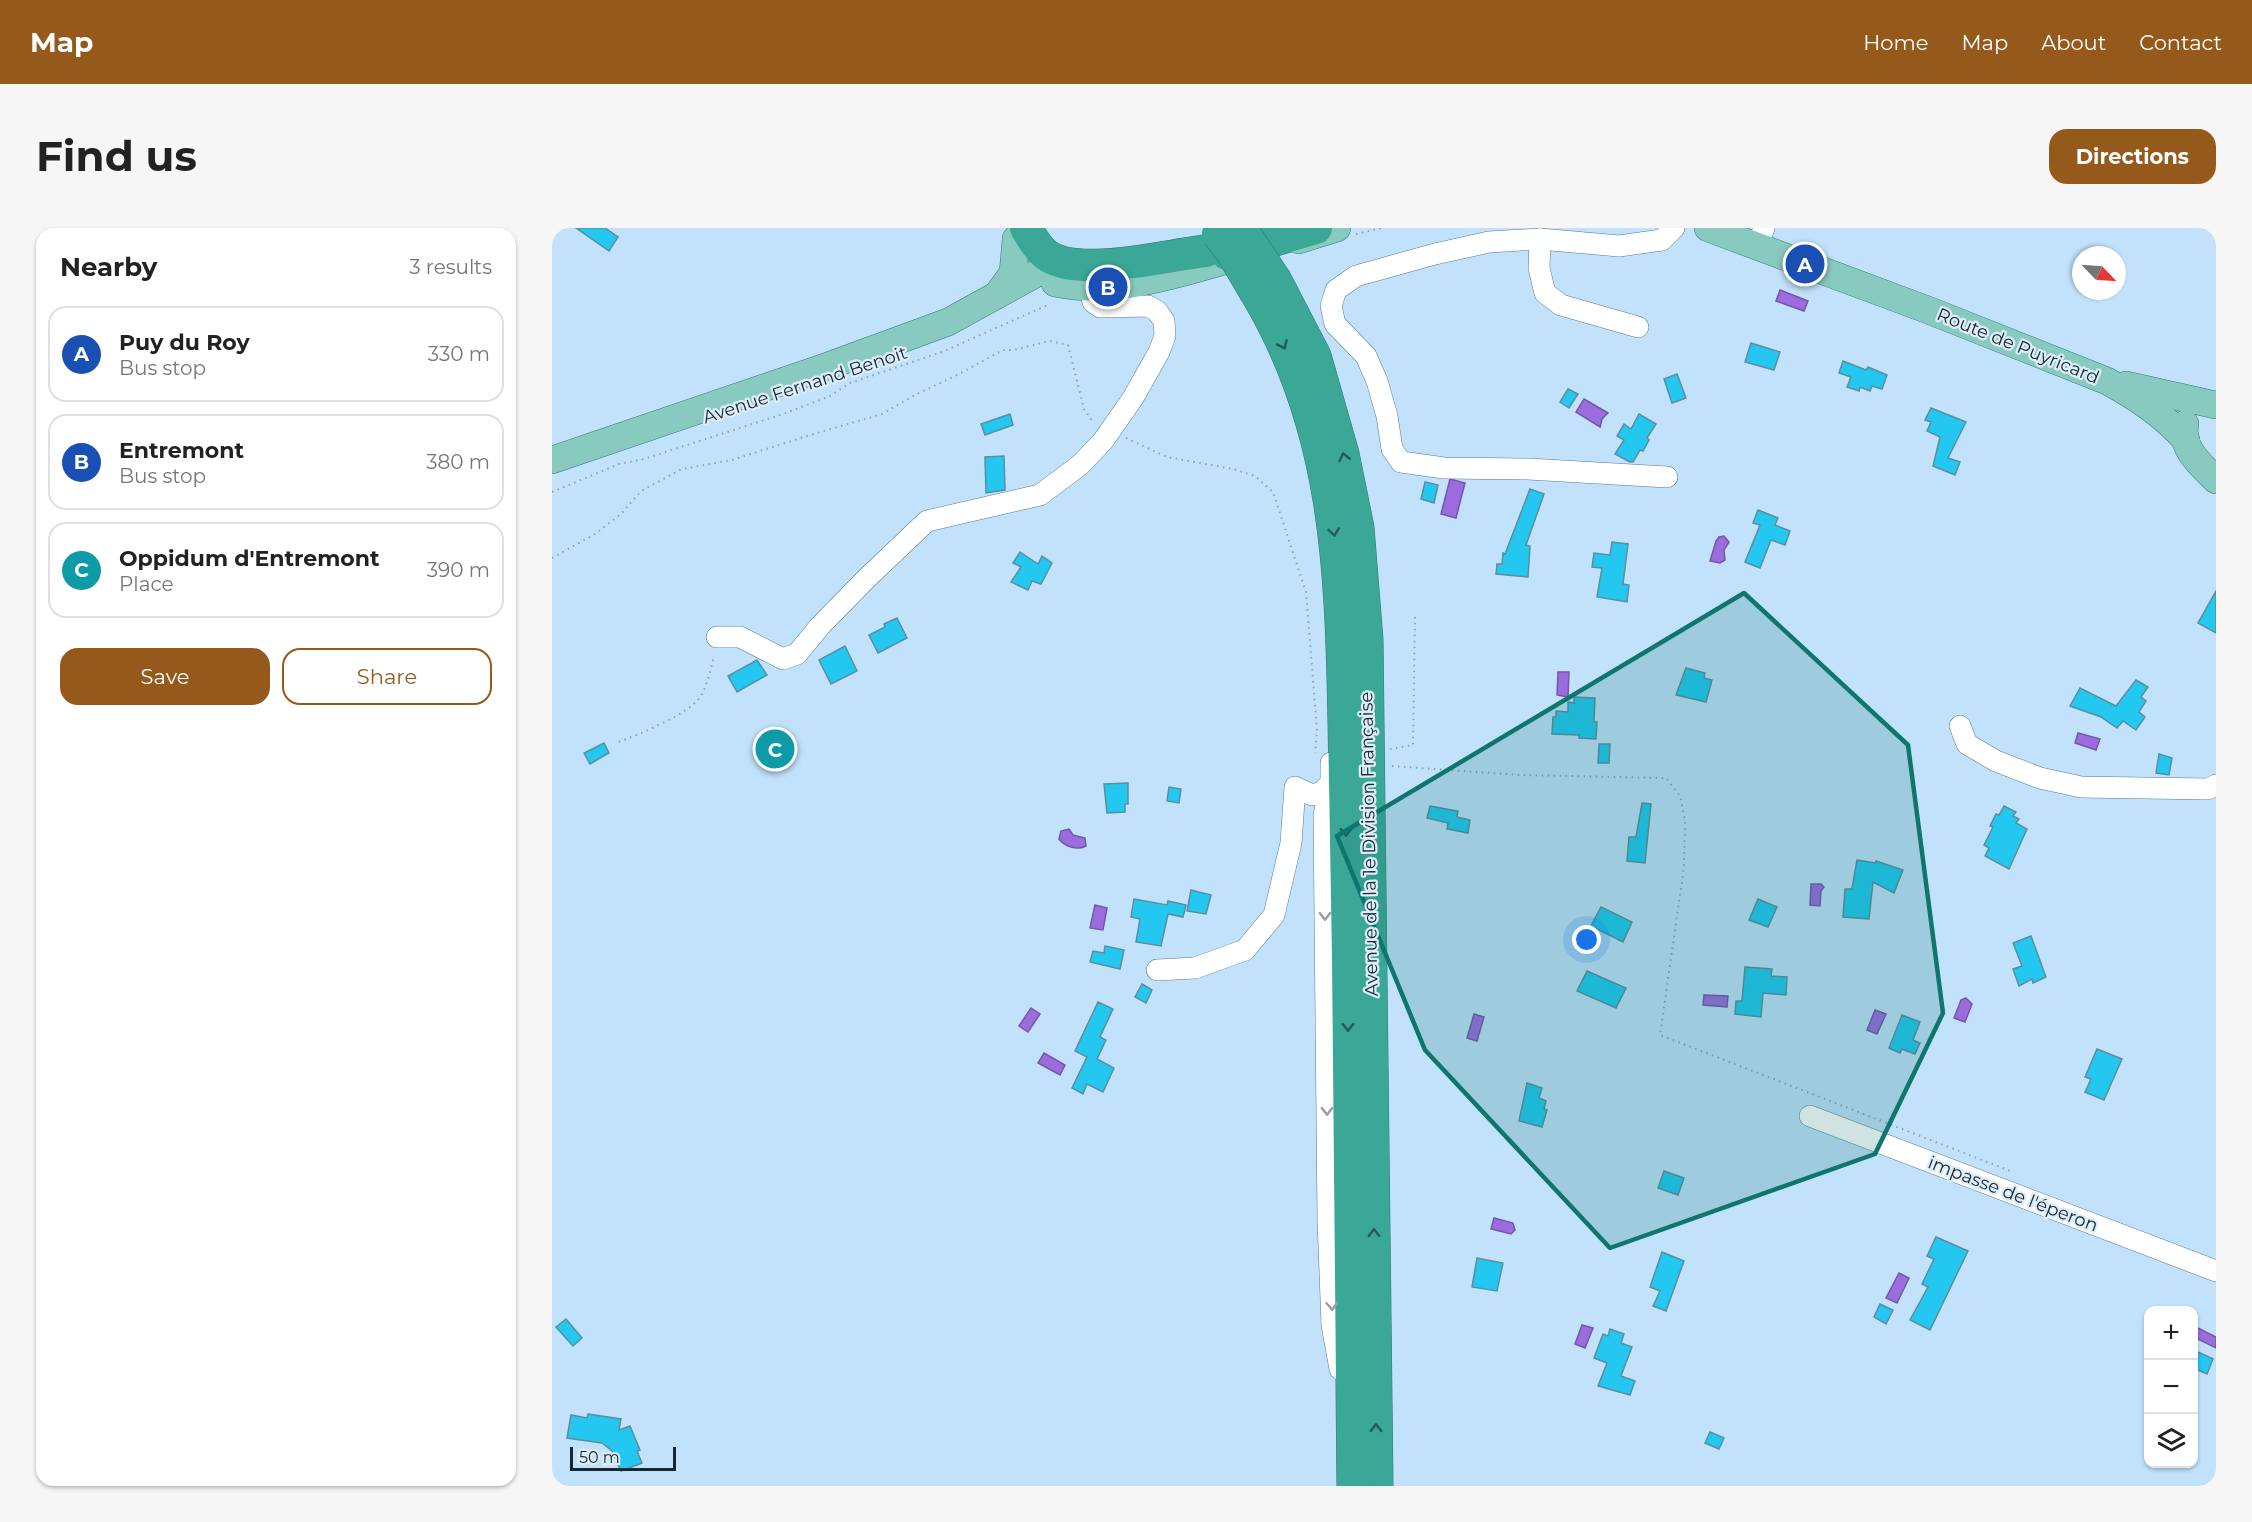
<!DOCTYPE html>
<html lang="en">
<head>
<meta charset="utf-8">
<style>
	body { margin:0; font-family:Montserrat,sans-serif; background:#f6f6f6; color:#222 }
	.controls { position:absolute; right:18px; bottom:18px; display:grid; overflow:hidden; border-radius:12px; box-shadow:0 2px 4px #0004 }
	.controls button { width:54px; height:54px; display:grid; place-items:center; padding:0; border:0; border-bottom:2px solid #e0e0e0; background:#fff; color:#222; font:30px sans-serif }
	.compass { position:absolute; left:1520px; top:18px; width:54px; height:54px; border-radius:50%; background:#fff; box-shadow:0 2px 4px #0004; rotate:115deg }
	.scale { position:absolute; left:18px; bottom:15px; width:106px; box-sizing:border-box; padding-left:6px; border:3px solid #172631; border-top:0; font-size:16px; line-height:21px; white-space:nowrap; color:#172631; -webkit-text-stroke:4px #ddedf9; paint-order:stroke }
	.you { position:absolute; left:1035px; top:712px; width:21px; height:21px; margin:-15px; border:4px solid #fff; border-radius:50%; background:#1a73e8; box-shadow:0 0 0 9px #1a73e833 }
	.badge { display:grid; place-items:center; width:39px; height:39px; border-radius:50%; background:#96591c; color:#fff; font-size:20px; font-weight:700 }
	.pin { position:absolute; translate:-50% -50%; border:3px solid #fff; box-shadow:0 2px 6px #0006 }
	.list { margin:0; padding:0; list-style:none }
	h2 { display:flex; justify-content:space-between; align-items:center; height:78px; margin:0; padding:0 24px; font-size:26px }
	h2 small { font-size:20px; font-weight:400; color:#767676 }
	.list li { display:grid; grid-template-columns:39px 1fr auto; gap:18px; align-items:center; box-sizing:border-box; height:96px; margin:0 12px 12px; padding:0 12px; border:2px solid #e0e0e0; border-radius:18px }
	.list b { display:block; font-size:22px; white-space:nowrap }
	.list p { margin:0; font-size:20px; white-space:nowrap; color:#767676 }
	.list em { font-size:20px; font-style:normal; color:#767676 }
	.actions { display:flex; gap:12px; padding:18px 24px }
	.actions a { flex:1; padding:14px 0; border:2px solid #96591c; border-radius:18px; text-align:center; font-size:21px; color:#96591c }
	.actions .main { background:#96591c; color:#fff }
	.icon { flex:none; width:33px; height:33px; fill:none; stroke:currentColor; stroke-width:2; stroke-linecap:round; stroke-linejoin:round }
	.map { position:relative; flex:none; width:1664px; height:1258px; overflow:hidden; border-radius:18px }
	header { display:flex; align-items:center; gap:36px; box-sizing:border-box; height:84px; padding:0 30px; background:#96591c; color:#fff }
	header strong { font-size:28px }
	nav { display:flex; gap:33px; margin-inline-start:auto; font-size:21px }
	.intro { display:flex; align-items:center; justify-content:space-between; box-sizing:border-box; height:144px; padding:0 36px }
	h1 { margin:0; font-size:42px }
	.button { padding:15px 27px; border-radius:18px; background:#96591c; color:#fff; font-size:21px; font-weight:700 }
	main { display:flex; gap:36px; padding:0 36px }
	aside { flex:1; background:#fff; border-radius:18px; box-shadow:0 2px 4px #0004 }
	.map>svg:first-child { display:block }
	.water { fill:#9c6cde; stroke:#7457aa; stroke-width:1.5 }
	.building { fill:#23c7f0; stroke:#5b8e9f; stroke-width:1.5 }
	.lines { fill:none; stroke-linecap:round; stroke-linejoin:round }
	.minor-casing { stroke:#547a95; stroke-width:22 }
	.major-casing { stroke:#2e7a73; stroke-width:28 }
	.highway-casing { stroke:#2e7a73; stroke-width:33 }
	.path { stroke:#88a2b6; stroke-width:2; stroke-dasharray:1.5 4.5; stroke-linecap:butt }
	.minor { stroke:#fff; stroke-width:21 }
	.major { stroke:#89cac0; stroke-width:27 }
	.highway { stroke:#3ba796; stroke-width:32 }
	.highway-bridge-casing { stroke:#2e7a73; stroke-width:33; stroke-linecap:butt }
	.highway-bridge { stroke:#3ba796; stroke-width:32 }
	.oneway { stroke:#255a59 }
	.oneway2 { stroke:#979da2 }
	.marked { fill:#0f766e; fill-opacity:0.2; stroke:#0f766e; stroke-width:4.5; stroke-linejoin:round }
	.labels { text-anchor:middle; stroke-width:4.5; stroke-linejoin:round; paint-order:stroke }
	.street-label { font-size:18px; fill:#172631; stroke:#ddedf9 }
</style>
</head>
<body>
<header>
<strong>Map</strong>
<nav><a>Home</a><a>Map</a><a>About</a><a>Contact</a></nav>
</header>
<div class="intro"><h1>Find us</h1><a class="button">Directions</a></div>
<main>
<aside>
<h2>Nearby<small>3 results</small></h2>
<ul class="list">
<li><span class="badge" style="background:#1a4fb4">A</span><div><b>Puy du Roy</b><p>Bus stop</p></div><em>330 m</em></li>
<li><span class="badge" style="background:#1a4fb4">B</span><div><b>Entremont</b><p>Bus stop</p></div><em>380 m</em></li>
<li><span class="badge" style="background:#0f9aa8">C</span><div><b>Oppidum d'Entremont</b><p>Place</p></div><em>390 m</em></li>
</ul>
<div class="actions"><a class="main">Save</a><a>Share</a></div>
</aside>
<div class="map">
<svg width="1664" height="1258" viewBox="0 0 1664 1258">
	<rect width="100%" height="100%" fill="#c2e2fb"/>
	<!-- water -->
	<g class="water">
		<path d="M1228 62 1256 73 1252 83 1224 73Z"/>
		<path d="M1032 171 1056 185 1050 191 1048 199 1024 184Z"/>
		<path d="M898 251 913 255 904 290 889 286Z"/>
		<path d="M1172 308 1177 314 1172 322 1173 332 1168 335 1158 333 1164 313 1167 309Z"/>
		<path d="M1006 444H1017L1016 469 1005 467Z"/>
		<path d="M1526 505 1548 511 1544 522 1523 515Z"/>
		<path d="M517 601 521 607 533 610 534 618C525 623 512 618 507 611L509 603Z"/>
		<path d="M1259 656H1269L1272 659 1269 663 1268 678 1258 677Z"/>
		<path d="M543 677 555 680 551 702 538 700Z"/>
		<path d="M1152 767 1176 768 1175 779 1151 777Z"/>
		<path d="M1414 770 1420 776 1413 794 1402 790 1409 772Z"/>
		<path d="M479 780 488 786 476 804 467 798Z"/>
		<path d="M1323 782 1334 786 1325 806 1315 802Z"/>
		<path d="M922 786 932 789 925 813 915 810Z"/>
		<path d="M492 825 513 837 508 847 486 835Z"/>
		<path d="M942 990 961 995 963 1002 959 1006 939 1001Z"/>
		<path d="M1347 1045 1357 1050 1345 1075 1334 1070Z"/>
		<path d="M1030 1097 1041 1100 1033 1120 1023 1116Z"/>
		<path d="M1642 1098 1664 1109V1120L1642 1109Z"/>
	</g>
	<!-- building -->
	<g class="building">
		<path d="M24 0H53L66 9 57 23Z"/>
		<path d="M1199 115 1228 124 1222 142 1193 134Z"/>
		<path d="M1291 133 1314 142 1316 139 1335 147 1330 161 1320 158 1318 163 1308 159 1307 163 1295 159 1299 149 1287 145Z"/>
		<path d="M1125 146 1134 170 1120 175 1112 151Z"/>
		<path d="M1016 161 1026 166 1017 180 1008 174Z"/>
		<path d="M1379 180 1414 194 1396 230 1408 234 1403 247 1381 238 1388 209 1375 203 1379 194 1373 192Z"/>
		<path d="M458 186 461 197 433 207 429 196Z"/>
		<path d="M1087 186 1104 196 1095 210 1097 212 1091 223 1088 222 1081 234H1078L1063 226 1072 212 1065 208 1072 196 1079 201Z"/>
		<path d="M452 228 453 262 434 265 433 229Z"/>
		<path d="M873 254 886 257 882 275 869 271Z"/>
		<path d="M978 261 992 266 974 317 978 318 976 349 944 346 945 336H950L951 325 953 326Z"/>
		<path d="M1206 282 1226 290 1223 297 1238 303 1233 317 1219 312 1208 340 1193 334 1208 297 1201 295Z"/>
		<path d="M1060 314 1076 316 1071 356 1077 357 1075 374 1045 369 1050 340 1040 339 1042 325 1058 327Z"/>
		<path d="M468 324 486 336 490 328 500 335 489 356 480 353 476 362 459 354 469 339 461 335Z"/>
		<path d="M1664 363V405L1646 395Z"/>
		<path d="M345 390 355 410 326 425 317 407 333 399 332 396Z"/>
		<path d="M293 418 305 443 279 456 267 432Z"/>
		<path d="M205 432 215 447 185 464 176 448Z"/>
		<path d="M1134 440 1153 445 1152 450 1160 452 1154 474 1124 467Z"/>
		<path d="M1584 452 1596 459 1589 469 1594 473 1587 484 1593 489 1584 502 1571 493 1565 500 1549 489 1518 478 1528 460 1564 478Z"/>
		<path d="M1022 469 1043 470 1042 494H1045L1044 511 1027 510V507L1000 506 1001 489H1004V483L1016 484V474L1022 475Z"/>
		<path d="M52 515 57 525 38 536 32 525Z"/>
		<path d="M1047 516H1058L1057 535H1046Z"/>
		<path d="M1607 526 1620 530 1617 547 1604 545Z"/>
		<path d="M576 555V576H573V584L555 585 552 556Z"/>
		<path d="M617 559 629 561 627 575 615 573Z"/>
		<path d="M1090 575 1099 576 1093 635 1075 633 1077 609H1084Z"/>
		<path d="M878 578 906 583 905 589 918 592 916 605 895 601 896 595 875 590Z"/>
		<path d="M1452 578 1464 584 1461 588 1467 591 1464 595 1475 601 1457 641 1433 628 1437 620 1432 617 1441 599 1438 598 1444 586 1447 587Z"/>
		<path d="M1305 632 1323 635 1324 633 1351 642 1342 665 1321 654 1317 691 1291 689 1293 661H1300Z"/>
		<path d="M639 662 659 667 654 686 635 683Z"/>
		<path d="M582 671 615 677 616 673 634 677 631 689 616 686 609 718 584 714 588 691 579 689Z"/>
		<path d="M1206 671 1225 679 1216 699 1197 692Z"/>
		<path d="M1049 679 1080 694 1071 714 1039 698Z"/>
		<path d="M1479 708 1494 749 1481 755 1480 751 1467 758 1461 741 1470 738 1461 715Z"/>
		<path d="M553 718 572 722 568 741 538 734 541 723 552 725Z"/>
		<path d="M1193 739 1220 741 1219 748 1235 749 1234 767 1211 765 1209 789 1183 786 1184 773H1190Z"/>
		<path d="M1035 743 1074 760 1064 780 1025 763Z"/>
		<path d="M590 756 600 762 594 775 583 769Z"/>
		<path d="M546 774 561 781 548 809 554 812 545 831 562 840 551 864 535 856 531 866 520 860 535 829 523 823Z"/>
		<path d="M1350 787 1368 794 1361 812 1368 815 1363 826 1350 821 1348 825 1337 820Z"/>
		<path d="M1545 821 1570 831 1552 872 1533 864 1539 851 1533 849Z"/>
		<path d="M975 855 990 860 987 870 994 873 992 881 995 882 990 899 967 893Z"/>
		<path d="M1112 943 1132 950 1126 967 1106 960Z"/>
		<path d="M1384 1009 1416 1023 1378 1102 1358 1092 1376 1059 1370 1056 1382 1031 1375 1028Z"/>
		<path d="M1110 1024 1132 1033 1114 1083 1101 1078 1108 1063 1098 1059Z"/>
		<path d="M925 1030 951 1035 945 1063 920 1059Z"/>
		<path d="M1328 1076 1341 1082 1334 1096 1322 1089Z"/>
		<path d="M14 1091 30 1110 21 1118 4 1099Z"/>
		<path d="M1058 1101 1072 1106 1069 1115 1080 1119 1069 1148 1083 1153 1078 1167 1046 1158 1055 1135 1042 1130 1051 1106 1056 1108Z"/>
		<path d="M1646 1124 1661 1131 1655 1146 1641 1140V1134Z"/>
		<path d="M36 1186 69 1191 67 1202 78 1198 88 1222 85 1223 90 1235 69 1243 60 1223 50 1215 15 1210 19 1187 35 1190Z"/>
		<path d="M1158 1204 1172 1210 1167 1221 1153 1215Z"/>
	</g>
	<g class="lines">
		<defs>
			<g id="minor">
				<path d="M988 11 987 40 993 65 1009 77 1086 99"/>
				<path d="M1208 11 1212 0"/>
				<path d="M1115 249 976 241 892 240 849 234 840 221 835 188 825 153 814 128 783 96 779 78 784 62 804 48 883 26 937 14 988 11 1067 18 1110 12 1122 0"/>
				<path d="M165 409H188L231 431 245 426 268 398 315 350 375 293 488 267 528 237 551 213 581 170 607 124 613 108 612 93 605 83 596 78 548 79 541 74 537 59"/>
				<path d="M1408 498 1415 516 1444 533 1488 550 1529 559 1656 561 1664 557"/>
				<path d="M779 535V555L772 587 776 992 780 1097 788 1141"/>
				<path d="M605 742 643 740 693 722 722 687 739 615 743 559 760 567 770 564 779 555"/>
				<path d="M1258 888 1664 1043"/>
			</g>
			<g id="major">
				<path d="M1156 0 1376 82 1555 153C1586 170 1610 186 1634 212"/>
				<path d="M746 12 785 0"/>
				<path d="M503 55C564 68 625 46 683 30"/>
				<path d="M445 67 461 45 464 11"/>
				<path d="M1574 157 1664 177"/>
				<path d="M1633 196C1628 220 1649 237 1664 252"/>
				<path d="M0 232 276 138 396 94 487 44 499 40 525 45"/>
			</g>
			<g id="highway">
				<path d="M474 0C479 9 485 19 493 26 524 51 615 27 654 23"/>
				<path d="M675 26 764 0"/>
				<path d="M724 53 763 128 791 226 806 300 815 412 825 1258"/>
				<path d="M704 65C785 200 789 341 792 493 794 572 795 651 796 730 797 906 799 1082 801 1258"/>
			</g>
		</defs>
		<!-- minor casing -->
		<use href="#minor" class="minor-casing"/>
		<!-- major casing -->
		<use href="#major" class="major-casing"/>
		<!-- highway casing -->
		<use href="#highway" class="highway-casing"/>
		<!-- path -->
		<g class="path">
			<path d="M804 6 830 0"/>
			<path d="M574 210 615 229 681 241 703 248 721 264 754 364 765 502 763 525"/>
			<path d="M0 264 67 236 92 231 231 186 276 169 298 155 390 124 498 76"/>
			<path d="M0 330 43 306 69 286 89 263 130 241 180 232 255 208 330 186 361 168 407 146 451 122H461L498 113 516 117 532 181 542 196"/>
			<path d="M67 514C87 506 138 486 149 468 156 455 159 441 162 427"/>
			<path d="M838 521 861 517 863 388"/>
			<path d="M840 538 968 547 1114 550 1128 568 1133 592 1132 639 1108 807 1461 944"/>
		</g>
		<!-- minor -->
		<use href="#minor" class="minor"/>
		<!-- major -->
		<use href="#major" class="major"/>
		<!-- highway -->
		<use href="#highway" class="highway"/>
		<defs>
			<g id="highway-bridge">
				<path d="M689 0 724 53"/>
				<path d="M666 6 681 26 704 65"/>
			</g>
		</defs>
		<!-- highway-bridge casing -->
		<use href="#highway-bridge" class="highway-bridge-casing"/>
		<!-- highway-bridge -->
		<use href="#highway-bridge" class="highway-bridge"/>
	</g>
	<!-- one-way arrows -->
	<defs><path id="oneway-chevron" d="M-2-3.5L2.5 0L-2 3.5" fill="none" stroke-width="1.6" stroke-linecap="round" stroke-linejoin="round" transform="scale(1.5)"/></defs>
	<g class="oneway">
		<use href="#oneway-chevron" transform="translate(731 117) rotate(66)"/>
		<use href="#oneway-chevron" transform="translate(792 229) rotate(-103)"/>
		<use href="#oneway-chevron" transform="translate(782 304) rotate(82)"/>
		<use href="#oneway-chevron" transform="translate(794 604) rotate(89)"/>
		<use href="#oneway-chevron" transform="translate(796 799) rotate(90)"/>
		<use href="#oneway-chevron" transform="translate(822 1005) rotate(-91)"/>
		<use href="#oneway-chevron" transform="translate(824 1200) rotate(-90)"/>
	</g>
	<g class="oneway2">
		<use href="#oneway-chevron" transform="translate(773 688) rotate(89)"/>
		<use href="#oneway-chevron" transform="translate(775 883) rotate(89)"/>
		<use href="#oneway-chevron" transform="translate(780 1078) rotate(88)"/>
	</g>
	<!-- marked area -->
	<path class="marked" d="M1192 365 1356 517 1391 785 1323 926 1058 1020 873 822 785 608Z"/>
	<g class="labels">
		<!-- street labels -->
		<g class="street-label">
			<text transform="translate(1466 118) rotate(22)" y="6">Route de Puyricard</text>
			<text transform="translate(253 157) rotate(-18)" y="6">Avenue Fernand Benoit</text>
			<text transform="translate(817 616) rotate(-91)" y="6">Avenue de la 1e Division Française</text>
			<text transform="translate(1461 966) rotate(21)" y="6">impasse de l'éperon</text>
		</g>
	</g>
</svg>
<div class="controls">
<button>+</button>
<button>−</button>
<button><svg class="icon" aria-label="layers" viewBox="0 0 24 24"><path d="M12 4l9 5-9 5-9-5zM3 14l9 5 9-5"/></svg></button>
</div>
<svg class="compass" viewBox="-18 -18 36 36"><path d="M0-13l5 13h-10z" fill="#e53935"/><path d="M0 13l5-13h-10z" fill="#767676"/></svg>
<div class="scale">50 m</div>
<div class="you"></div>
<div class="pin badge" style="left:1253px;top:36px;background:#1a4fb4">A</div>
<div class="pin badge" style="left:556px;top:59px;background:#1a4fb4">B</div>
<div class="pin badge" style="left:223px;top:521px;background:#0f9aa8">C</div>
</div>
</main>
</body>
</html>
